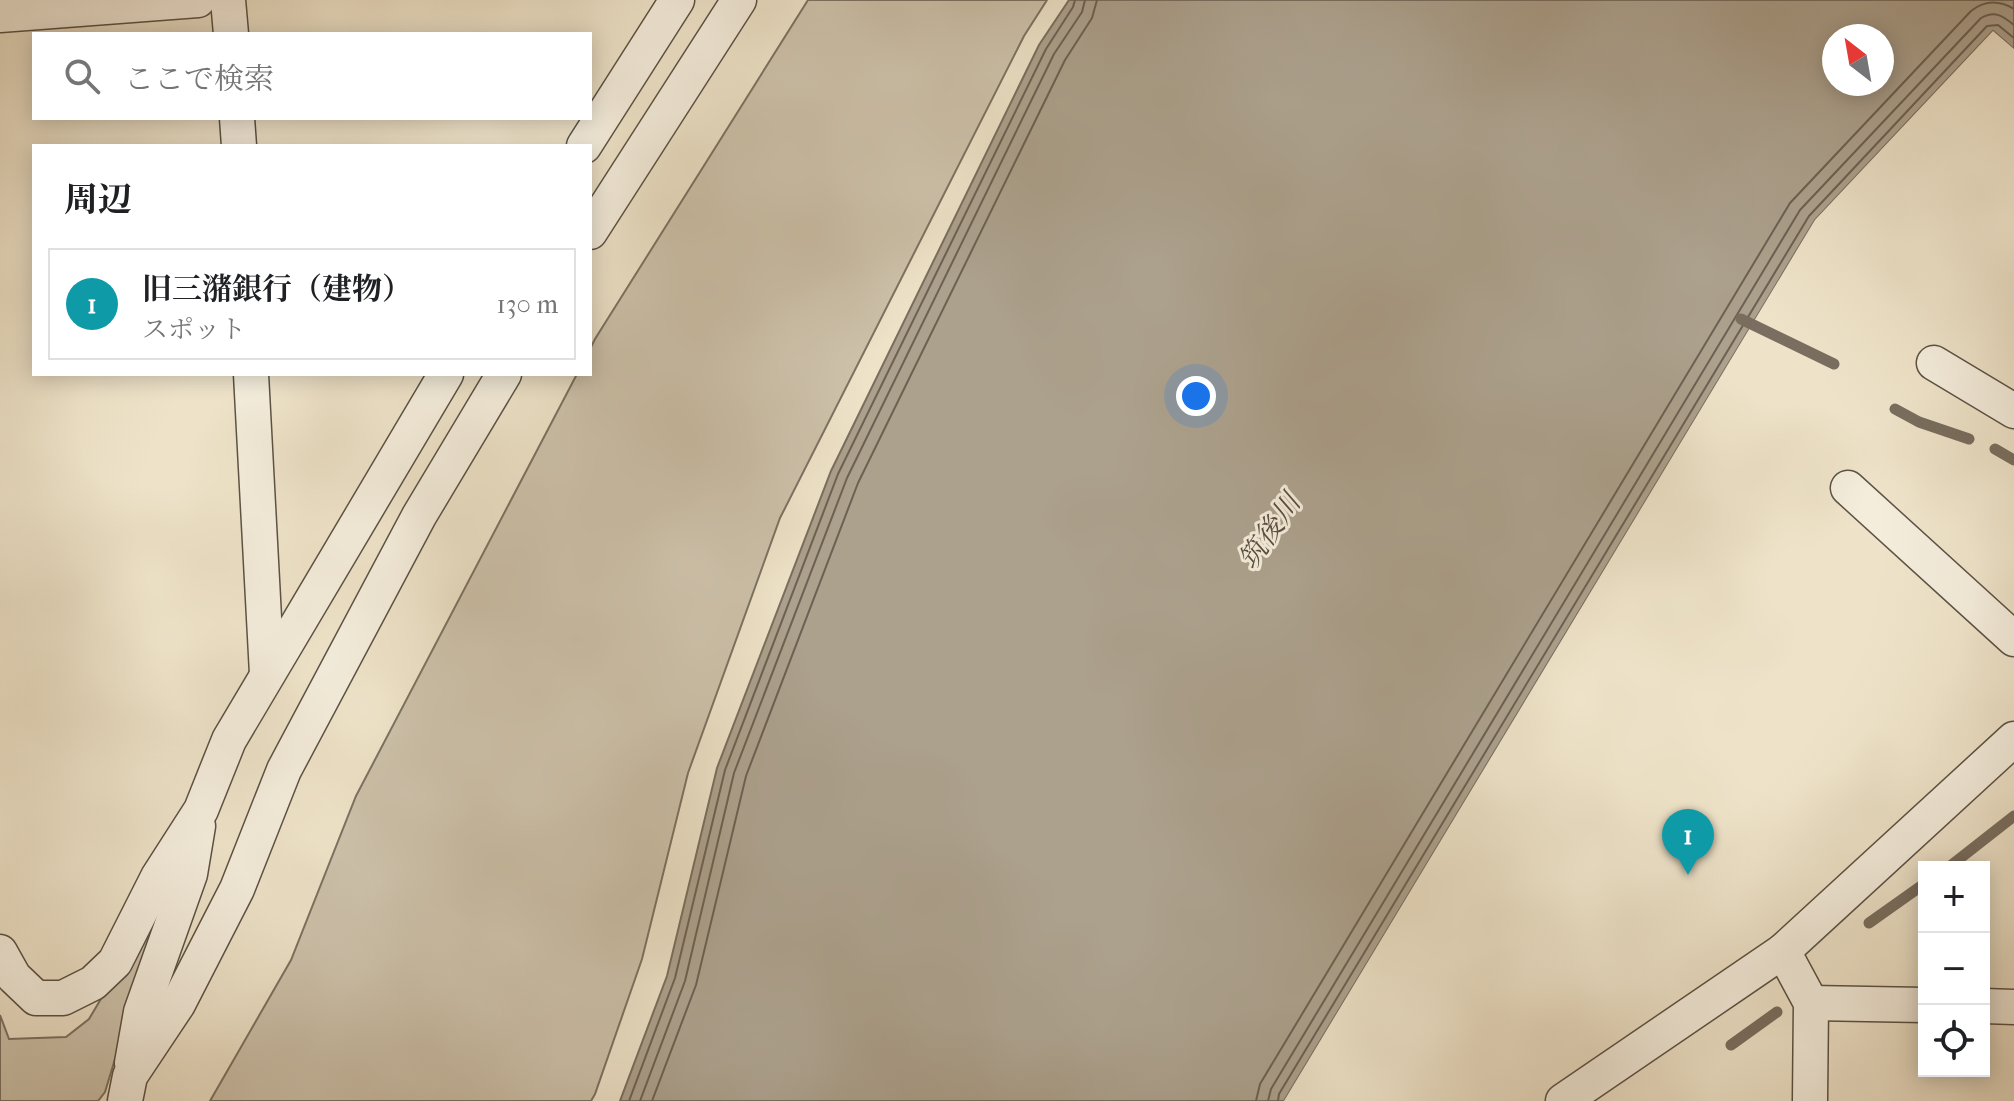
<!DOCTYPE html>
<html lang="ja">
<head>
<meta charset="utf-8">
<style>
	body { margin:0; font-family:"IM FELL French Canon","Noto Serif JP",serif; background:#f6f6f6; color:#202124 }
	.controls { position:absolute; right:24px; bottom:24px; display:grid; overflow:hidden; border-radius:0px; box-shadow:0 4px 20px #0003 }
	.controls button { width:72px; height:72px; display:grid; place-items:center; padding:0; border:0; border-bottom:2px solid #e0e0e0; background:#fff; color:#202124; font:40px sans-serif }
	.compass { position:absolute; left:1822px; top:24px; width:72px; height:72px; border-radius:50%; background:#fff; box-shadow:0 4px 20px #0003; rotate:329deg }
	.you { position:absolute; left:1196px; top:396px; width:28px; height:28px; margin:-20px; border:6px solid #fff; border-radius:50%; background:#1a73e8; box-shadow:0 0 0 12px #1a73e833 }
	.badge { display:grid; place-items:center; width:52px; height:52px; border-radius:50%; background:#8f2418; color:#fff; font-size:26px; font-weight:700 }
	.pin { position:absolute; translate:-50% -66px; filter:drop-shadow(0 2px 4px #0008) }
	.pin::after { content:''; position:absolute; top:42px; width:28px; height:24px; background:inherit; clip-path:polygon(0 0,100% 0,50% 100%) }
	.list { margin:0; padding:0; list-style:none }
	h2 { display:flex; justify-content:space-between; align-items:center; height:104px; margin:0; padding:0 32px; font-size:34px }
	h2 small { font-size:26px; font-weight:400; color:#757577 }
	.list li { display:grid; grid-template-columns:52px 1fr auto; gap:24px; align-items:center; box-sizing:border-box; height:112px; margin:0 16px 16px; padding:0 16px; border:2px solid #e0e0e0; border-radius:0px }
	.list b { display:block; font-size:30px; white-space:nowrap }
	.list p { margin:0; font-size:26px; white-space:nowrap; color:#757577 }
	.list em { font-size:26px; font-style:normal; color:#757577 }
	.icon { flex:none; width:44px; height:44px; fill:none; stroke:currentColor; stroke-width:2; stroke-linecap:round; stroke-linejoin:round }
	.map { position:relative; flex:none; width:2014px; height:1101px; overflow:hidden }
	.search { position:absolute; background:#fff; box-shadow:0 4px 20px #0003; left:32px; top:32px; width:560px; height:88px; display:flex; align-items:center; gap:20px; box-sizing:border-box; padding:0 28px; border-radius:0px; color:#757577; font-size:30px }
	.panel { position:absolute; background:#fff; box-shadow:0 4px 20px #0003; left:32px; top:144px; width:560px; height:232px; border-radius:0px }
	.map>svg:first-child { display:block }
	.green { fill:#cdc2ab; stroke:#7c7262; stroke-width:2 }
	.water { fill:#aca18d; stroke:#796e5f; stroke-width:2; fill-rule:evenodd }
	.pier { fill:#eee3c9 }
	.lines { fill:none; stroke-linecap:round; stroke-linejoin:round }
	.shore { stroke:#6c6153; stroke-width:2 }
	.stream { stroke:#796e5f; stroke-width:11 }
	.street-casing { stroke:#5c5245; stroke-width:37 }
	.street { stroke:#f4eddc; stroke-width:34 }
	.labels { text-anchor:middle; stroke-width:6; stroke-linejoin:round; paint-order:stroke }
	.water-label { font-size:28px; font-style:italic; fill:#594e42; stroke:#f4eddc }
</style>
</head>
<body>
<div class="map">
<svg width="2014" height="1101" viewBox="0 0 2014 1101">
	<rect width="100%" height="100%" fill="#eee3c9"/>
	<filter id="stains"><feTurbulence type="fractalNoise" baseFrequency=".0025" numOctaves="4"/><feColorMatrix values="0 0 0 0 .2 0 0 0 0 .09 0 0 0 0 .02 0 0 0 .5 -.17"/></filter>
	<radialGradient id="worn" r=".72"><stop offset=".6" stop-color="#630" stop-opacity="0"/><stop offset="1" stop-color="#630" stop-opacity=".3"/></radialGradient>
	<!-- green -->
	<g class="green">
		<path d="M808 0H1047L1024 36 780 518 688 773 642 959 595 1094 591 1101H210L291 960 356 796 577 374H590V349L595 339Z"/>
		<path d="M167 888 105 1092 98 1101H0V1015L9 1039 66 1037 89 1019Z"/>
	</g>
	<!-- water -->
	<path class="water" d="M1069 0H2014V49L1993 31 1815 220 1284 1101H620L667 976 717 768 831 471 1039 45ZM1834 36H1882V84H1834Z"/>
	<!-- pier -->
	<path class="pier" d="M1993 31 2014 49V53L1994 37 1818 222 1289 1101H1284L1815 220Z"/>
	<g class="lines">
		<!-- shore -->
		<g class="shore">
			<path d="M629 1101 675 978 725 770 838 474 1046 49 1073 7 1075 0"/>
			<path d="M640 1101 685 981 734 773 847 478 1054 54 1082 12 1085 0"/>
			<path d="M652 1101 696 985 746 776 858 483 1065 60 1092 18 1097 0"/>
			<path d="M1256 1101 1260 1084 1790 203 1971 11C1985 0 1999 0 2014 9"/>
			<path d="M1268 1101 1271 1089 1800 210 1981 18C1995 10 2003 16 2014 25"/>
			<path d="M1278 1101 1279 1094 1809 216 1987 26 1998 25 2014 38"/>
		</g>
		<!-- stream -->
		<g class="stream">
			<path d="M1741 319 1834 364"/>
			<path d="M1895 409 1919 422 1969 439"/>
			<path d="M1995 449 2014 460"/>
			<path d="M1949 867 2014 816"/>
			<path d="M1869 923 1924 884"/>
			<path d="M1731 1045 1777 1012"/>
		</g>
		<defs>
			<g id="street">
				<path d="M228 0 231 34"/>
				<path d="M0 15 198 0"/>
				<path d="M237 118 239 146"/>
				<path d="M584 146 677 0"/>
				<path d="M590 232 739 0"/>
				<path d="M1934 363 2014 411"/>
				<path d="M251 374 267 674"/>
				<path d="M1848 488 2014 639"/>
				<path d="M1783 951 1811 1003 1810 1101"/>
				<path d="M0 952 14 977 36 998H63L93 983 115 962 158 877 201 810 229 740 446 374"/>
				<path d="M1811 1003 1924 1005"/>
				<path d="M1984 1006 2014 1007"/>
				<path d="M132 1063 141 1012 190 874 198 826"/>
				<path d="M125 1101 130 1076 178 1004 237 889 284 770 419 516 504 374"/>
				<path d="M1563 1101 1783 951 2014 739"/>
			</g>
		</defs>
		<!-- street casing -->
		<use href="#street" class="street-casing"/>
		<!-- street -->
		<use href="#street" class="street"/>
	</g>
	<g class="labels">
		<!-- water labels -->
		<g class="water-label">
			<text transform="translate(1269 531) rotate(-55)" y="10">筑後川</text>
		</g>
	</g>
	<rect width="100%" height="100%" filter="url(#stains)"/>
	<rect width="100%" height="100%" fill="url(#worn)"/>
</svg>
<div class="controls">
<button>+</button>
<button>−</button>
<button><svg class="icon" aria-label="locate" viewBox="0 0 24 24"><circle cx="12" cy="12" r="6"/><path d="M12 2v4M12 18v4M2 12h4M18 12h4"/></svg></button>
</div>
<svg class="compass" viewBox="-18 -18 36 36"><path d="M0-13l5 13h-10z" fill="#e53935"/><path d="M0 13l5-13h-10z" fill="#757577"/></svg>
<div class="you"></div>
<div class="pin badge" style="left:1688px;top:875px;background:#0f9aa8">1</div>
<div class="search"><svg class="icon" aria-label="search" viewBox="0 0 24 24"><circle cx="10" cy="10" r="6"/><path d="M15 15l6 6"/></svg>ここで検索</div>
<section class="panel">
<h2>周辺<small></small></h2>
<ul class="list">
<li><span class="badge" style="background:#0f9aa8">1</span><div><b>旧三潴銀行（建物）</b><p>スポット</p></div><em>130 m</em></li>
</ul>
</section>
</div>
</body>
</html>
